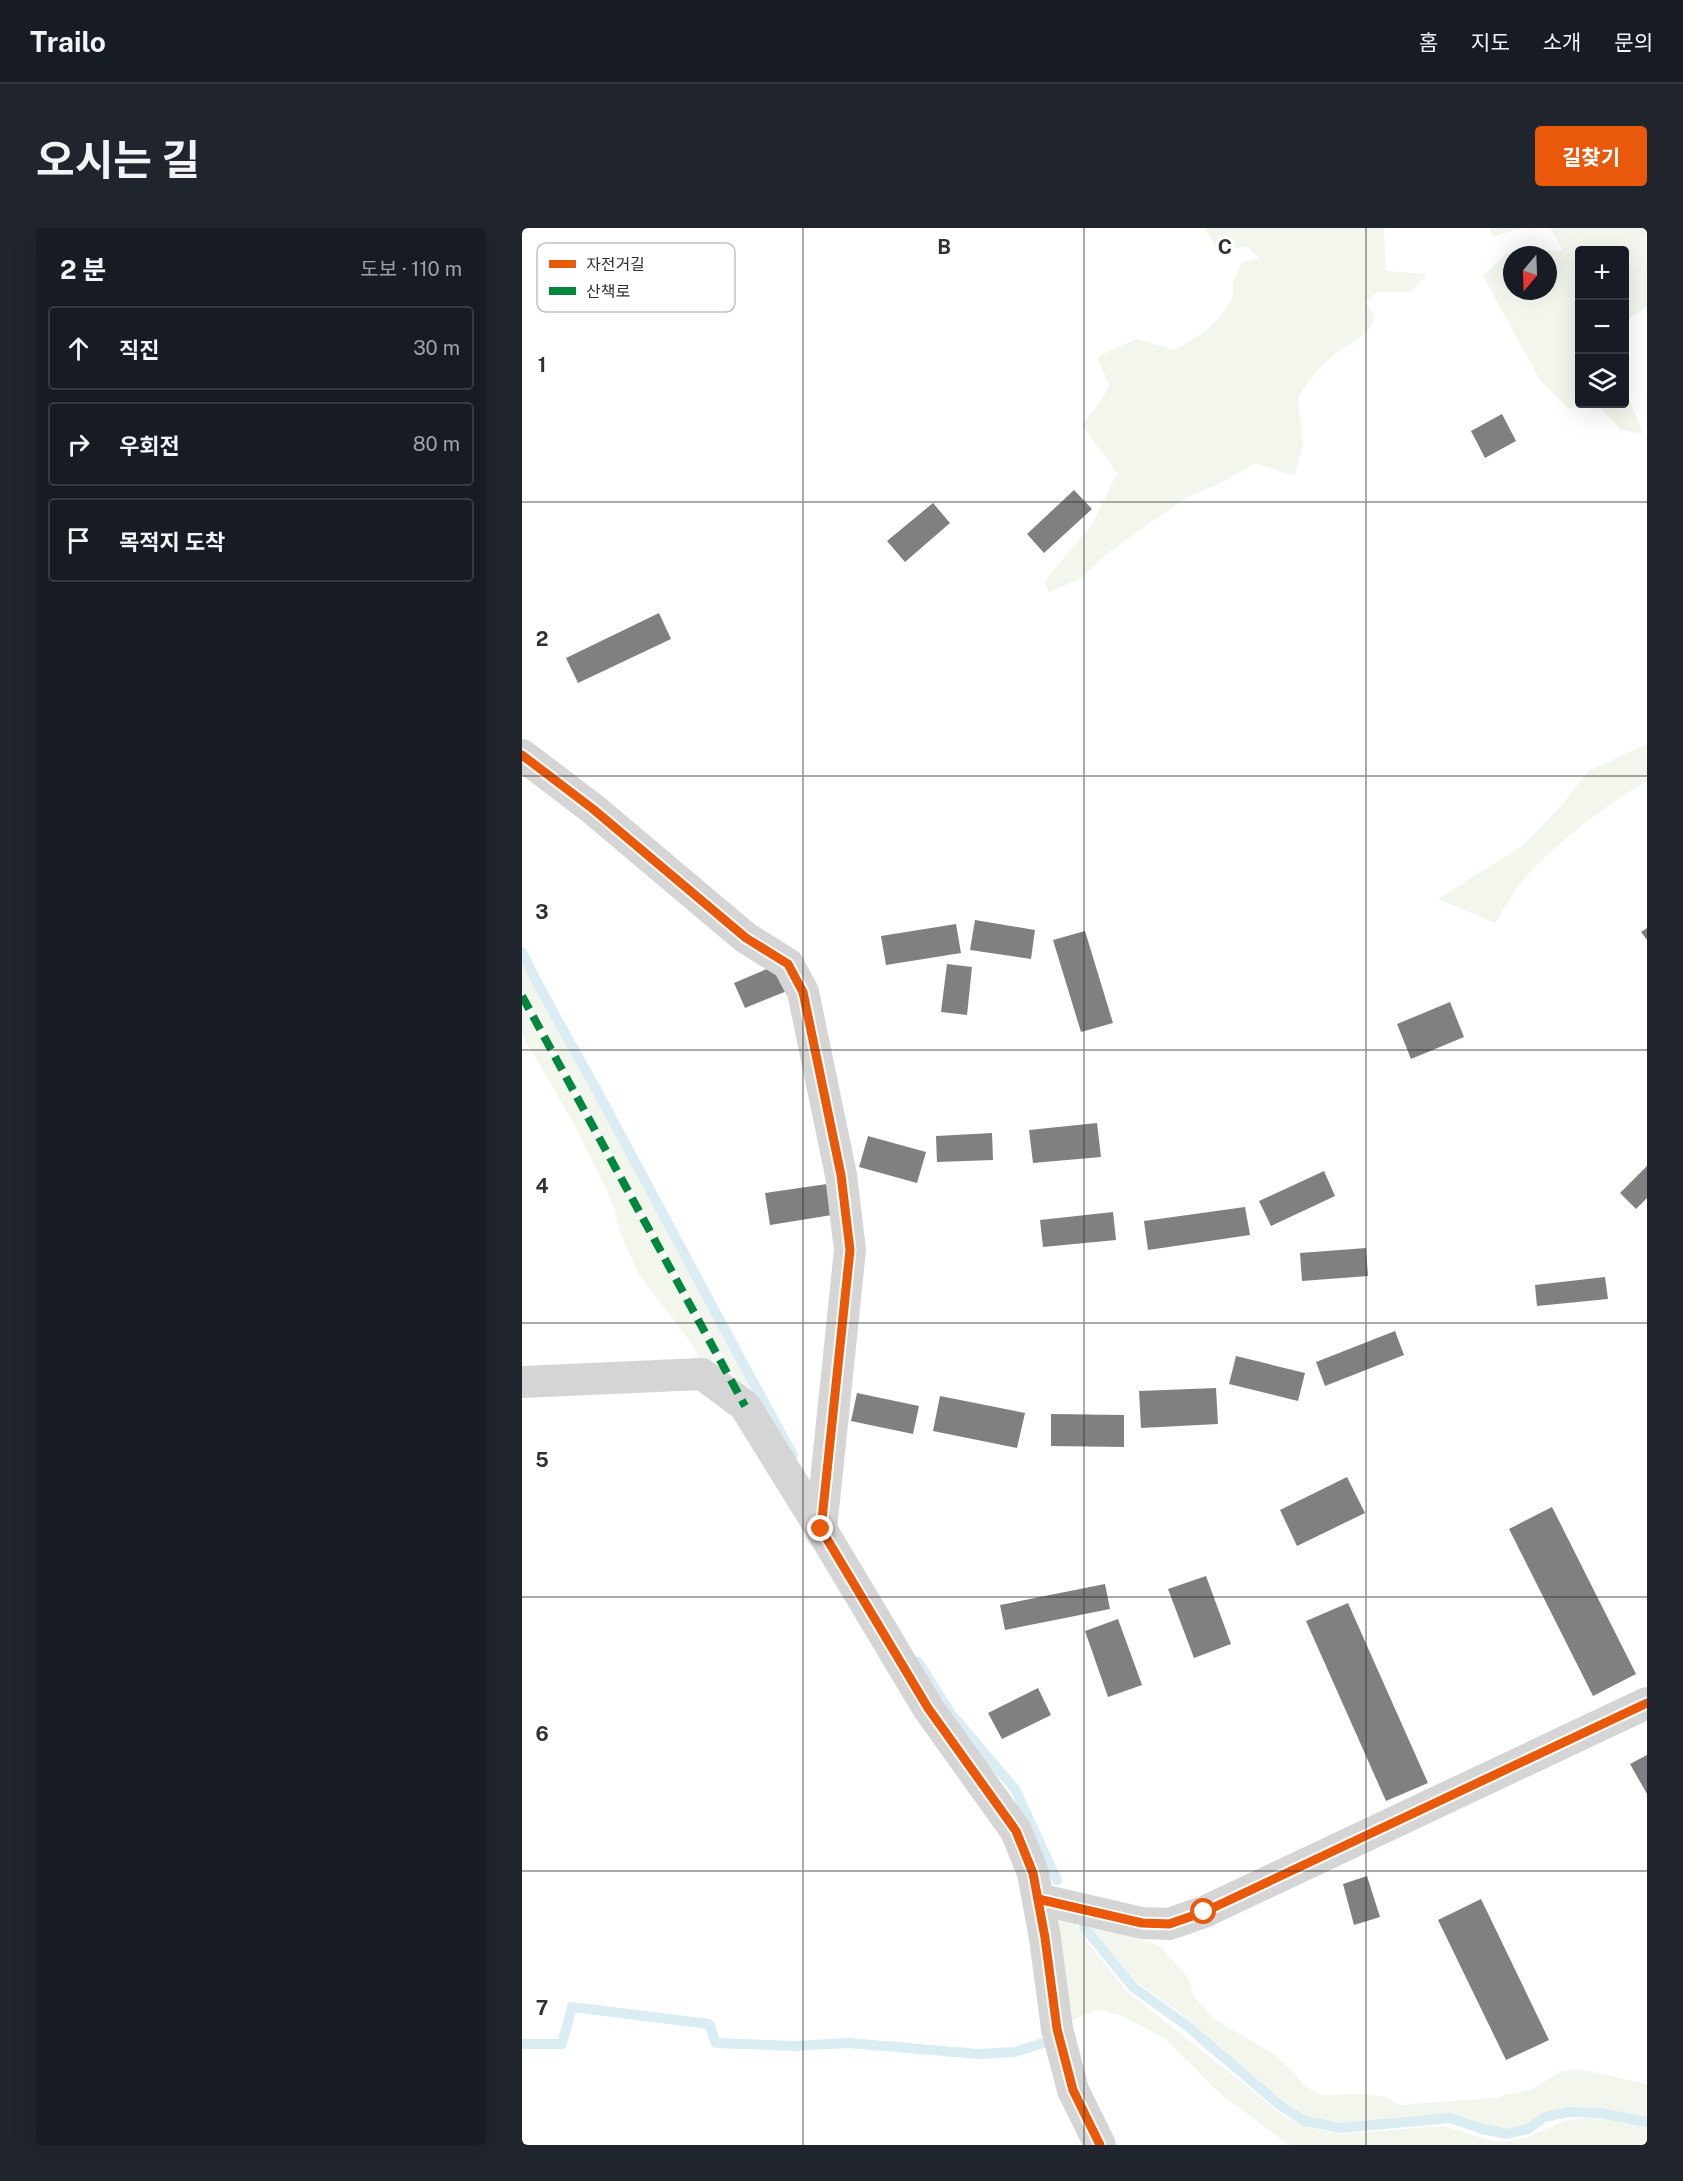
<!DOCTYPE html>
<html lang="ko">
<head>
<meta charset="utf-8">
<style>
	body { margin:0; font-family:"Public Sans","Noto Sans KR",sans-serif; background:#20242c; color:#f1f3f6 }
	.controls { position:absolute; right:18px; top:18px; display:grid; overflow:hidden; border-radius:6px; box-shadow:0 6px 24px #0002 }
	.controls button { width:54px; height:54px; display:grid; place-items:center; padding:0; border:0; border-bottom:2px solid #363941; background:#171b24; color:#f1f3f6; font:30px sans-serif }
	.compass { position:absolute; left:981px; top:18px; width:54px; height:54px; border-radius:50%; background:#171b24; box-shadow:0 6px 24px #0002; rotate:199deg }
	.stop { position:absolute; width:18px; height:18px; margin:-14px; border:4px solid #ea580c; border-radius:50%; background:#fff }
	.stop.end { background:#ea580c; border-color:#fff; box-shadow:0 2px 6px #0008 }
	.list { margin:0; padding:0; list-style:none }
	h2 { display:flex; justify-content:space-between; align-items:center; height:78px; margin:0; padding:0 24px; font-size:26px }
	h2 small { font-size:20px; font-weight:400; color:#9ea1a6 }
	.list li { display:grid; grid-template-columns:39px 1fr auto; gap:18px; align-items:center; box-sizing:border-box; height:84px; margin:0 12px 12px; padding:0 12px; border:2px solid #363941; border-radius:6px }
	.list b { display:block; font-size:22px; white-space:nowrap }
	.list em { font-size:20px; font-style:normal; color:#9ea1a6 }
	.icon { flex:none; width:33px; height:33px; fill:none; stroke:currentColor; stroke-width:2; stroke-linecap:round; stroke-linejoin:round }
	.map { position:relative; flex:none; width:1125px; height:1917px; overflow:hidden; border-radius:6px }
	header { display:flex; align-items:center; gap:36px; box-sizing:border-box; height:84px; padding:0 30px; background:#171b24; border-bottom:2px solid #363941 }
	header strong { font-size:28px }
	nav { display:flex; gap:33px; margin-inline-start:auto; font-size:21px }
	.intro { display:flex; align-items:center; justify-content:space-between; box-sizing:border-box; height:144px; padding:0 36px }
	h1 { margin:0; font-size:42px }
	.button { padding:15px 27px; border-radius:6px; background:#ea580c; color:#fff; font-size:21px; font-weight:700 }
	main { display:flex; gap:36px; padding:0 36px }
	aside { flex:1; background:#171b24; border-radius:6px; box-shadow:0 6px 24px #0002 }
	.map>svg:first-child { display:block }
	.green { fill:#f3f6ed; fill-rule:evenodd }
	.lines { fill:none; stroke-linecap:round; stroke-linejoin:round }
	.stream { stroke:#daedf3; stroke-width:10 }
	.building { fill:#808080 }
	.minor { stroke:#d5d5d5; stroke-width:32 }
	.quiet { stroke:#00873e; stroke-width:8; stroke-dasharray:15 8; stroke-linecap:butt }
	.cycleway-casing { stroke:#fff; stroke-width:13 }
	.cycleway { stroke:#e8590c; stroke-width:9 }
	.route { stroke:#ea580c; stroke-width:8 }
	.grid { fill:none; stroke:#313131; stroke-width:1.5; stroke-opacity:0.55 }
	.key { fill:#fff; stroke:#c1c1c1; stroke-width:1.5 }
	.key-label { font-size:16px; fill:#313131 }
	.grid-label { font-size:20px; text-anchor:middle; font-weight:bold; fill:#313131; stroke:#fff; stroke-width:6; stroke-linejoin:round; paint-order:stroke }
</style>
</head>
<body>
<header>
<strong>Trailo</strong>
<nav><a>홈</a><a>지도</a><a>소개</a><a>문의</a></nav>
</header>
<div class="intro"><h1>오시는 길</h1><a class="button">길찾기</a></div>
<main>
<aside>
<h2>2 분<small>도보 · 110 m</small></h2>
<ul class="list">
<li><svg class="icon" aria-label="ahead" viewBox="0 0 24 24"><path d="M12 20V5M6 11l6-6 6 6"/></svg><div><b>직진</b></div><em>30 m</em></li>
<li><svg class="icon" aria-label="right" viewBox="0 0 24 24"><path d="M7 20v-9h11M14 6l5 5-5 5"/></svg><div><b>우회전</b></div><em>80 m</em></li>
<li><svg class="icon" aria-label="arrive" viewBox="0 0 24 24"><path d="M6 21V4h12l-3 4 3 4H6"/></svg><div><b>목적지 도착</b></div></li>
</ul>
</aside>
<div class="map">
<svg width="1125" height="1917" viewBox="0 0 1125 1917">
	<rect width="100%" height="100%" fill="#fff"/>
	<!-- green -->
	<g class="green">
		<path d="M683 0H862L864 43 905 46 889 64H856L843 74 853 88C843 114 833 110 813 126 798 139 787 152 776 169L781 216 773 248 733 235 701 254 665 269 587 324 558 351 526 364 523 353 570 296 595 245 560 197 581 170 587 157 575 129 614 111 653 122 683 104 699 88 711 69V54L720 34 737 30 725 18 697 24Z"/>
		<path d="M968 0H999L970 9Z"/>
		<path d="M1028 0H1125V78L1103 94 1102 22H1058V176H1063L1047 181 1018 152 961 48 985 25 1041 22ZM990 27H1026V63H990Z"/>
		<path d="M1103 160 1105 165 1121 206 1099 202 1075 176H1102Z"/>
		<path d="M1125 516V553C1081 579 1035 614 1001 652 990 665 982 681 973 695L916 671 1000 618 1040 577 1066 543Z"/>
		<path d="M0 729C26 784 58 835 87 889 151 1008 214 1128 279 1247L227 1176 0 764Z"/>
		<path d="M0 774 189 1115 195 1133 179 1136 171 1117 117 1046 100 1009 89 971 50 892 0 807Z"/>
		<path d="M529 1693H552L568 1718 606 1764 766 1891 788 1900 820 1906 920 1898C943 1902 962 1915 986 1913 1007 1912 1024 1899 1043 1893 1066 1886 1102 1892 1125 1900V1917H767L696 1864 644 1811 601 1788 575 1781 544 1796Z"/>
		<path d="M565 1694 638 1718 666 1750 671 1767 690 1790 753 1827 772 1844 782 1858 798 1867 840 1866 863 1869 878 1877 972 1870 1010 1861 1040 1843 1056 1841 1125 1856V1890C1096 1885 1062 1874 1033 1882 1016 1886 1003 1901 986 1902 963 1903 945 1888 923 1886L829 1896 788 1890 736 1856 659 1786 613 1753Z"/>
	</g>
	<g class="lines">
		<!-- stream -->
		<g class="stream">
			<path d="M0 724C27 781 60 833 89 889 150 1002 209 1115 271 1227"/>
			<path d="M396 1434 430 1487 493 1561 535 1652"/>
			<path d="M562 1699 611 1759 664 1797 759 1878 783 1893 819 1900 928 1890 960 1901 985 1906 1006 1901 1023 1889 1046 1884 1078 1885 1125 1894"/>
			<path d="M0 1816H40L50 1779 187 1796 194 1815 271 1818 326 1815 457 1826 493 1824 530 1812"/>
		</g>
	</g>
	<!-- building -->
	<g class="building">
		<path d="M980 186 994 213 963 230 949 203Z"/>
		<path d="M552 262 570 281 522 325 505 306Z"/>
		<path d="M411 275 428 295 383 334 365 313Z"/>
		<path d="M137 385 149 411 56 455 44 430Z"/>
		<path d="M453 692 513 702 509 731 448 722Z"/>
		<path d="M434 696 439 725 364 737 359 708Z"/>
		<path d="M1125 700V712L1119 704Z"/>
		<path d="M563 703 591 795 559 804 531 712Z"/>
		<path d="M425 736 450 739 445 787 419 784Z"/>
		<path d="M254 737 265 763 223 780 212 755Z"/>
		<path d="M928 774 942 809 889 831 875 796Z"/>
		<path d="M575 895 579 929 511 935 507 902Z"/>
		<path d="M470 905 471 932 415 934 414 908Z"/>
		<path d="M346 908 404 924 395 955 337 939Z"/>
		<path d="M1125 938V970L1114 981 1098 965Z"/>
		<path d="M802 943 813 968 749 998 737 973Z"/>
		<path d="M305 956 310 987 248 997 243 965Z"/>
		<path d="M723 979 728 1007 626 1022 622 993Z"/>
		<path d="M591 984 594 1012 521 1019 518 992Z"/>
		<path d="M844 1020 846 1048 780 1053 778 1025Z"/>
		<path d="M1083 1049 1086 1071 1015 1078 1013 1057Z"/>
		<path d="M873 1103 882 1127 803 1158 794 1134Z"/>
		<path d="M714 1128 783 1145 776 1173 707 1156Z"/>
		<path d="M694 1160 696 1196 619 1200 617 1163Z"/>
		<path d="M335 1165 397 1178 391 1206 329 1193Z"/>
		<path d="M418 1168 503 1185 495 1220 411 1203Z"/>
		<path d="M529 1186 602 1187V1219L529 1218Z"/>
		<path d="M825 1249 843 1285 775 1318 758 1282Z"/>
		<path d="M1030 1279 1114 1446 1071 1468 987 1301Z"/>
		<path d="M684 1348 709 1416 672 1430 646 1361Z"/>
		<path d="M583 1356 588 1381 483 1402 478 1377Z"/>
		<path d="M826 1375 906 1555 864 1573 784 1393Z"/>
		<path d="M596 1391 620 1457 586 1469 563 1403Z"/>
		<path d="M516 1460 529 1487 480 1511 466 1485Z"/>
		<path d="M1125 1527V1566L1108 1536Z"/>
		<path d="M845 1648 858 1689 832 1697 821 1656Z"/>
		<path d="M959 1671 1027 1812 984 1832 916 1692Z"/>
	</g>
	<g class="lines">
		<!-- minor -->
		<g class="minor">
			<path d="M0 527 71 581 224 710 266 736 281 764 319 947 328 1022 299 1301 406 1480 494 1603 511 1645 523 1710 535 1801 551 1862 578 1917"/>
			<path d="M0 1154 180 1146 223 1178 299 1301"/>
			<path d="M516 1671 620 1695 647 1696 682 1684 1125 1475"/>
		</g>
		<!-- quiet -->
		<path class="quiet" d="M0 768 223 1178"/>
		<defs>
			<g id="cycleway">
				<path d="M0 527 71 581 224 710 266 736 281 764 319 947 328 1022 299 1301 406 1480 494 1603 511 1645 523 1710 535 1801 551 1862 578 1917"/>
				<path d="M516 1671 620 1695 647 1696 682 1684 1125 1475"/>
			</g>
		</defs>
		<!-- cycleway casing -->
		<use href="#cycleway" class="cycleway-casing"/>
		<!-- cycleway -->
		<use href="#cycleway" class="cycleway"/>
	</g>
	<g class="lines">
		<!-- route -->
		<path class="route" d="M299 1301 406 1480 494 1603 511 1646 516 1671 620 1695 648 1696 682 1684"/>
	</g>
	<!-- grid -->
	<path class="grid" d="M281 0V1917M562 0V1917M844 0V1917M0 274H1125M0 548H1125M0 822H1125M0 1095H1125M0 1369H1125M0 1643H1125"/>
	<!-- legend -->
	<rect x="15" y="15" width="198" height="69" rx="9" class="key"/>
	<rect x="27" y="32" width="27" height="8" fill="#e8590c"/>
	<rect x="27" y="59" width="27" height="8" fill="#00873e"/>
	<g class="key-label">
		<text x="64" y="42">자전거길</text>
		<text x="64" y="69">산책로</text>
	</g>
	<g class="grid-label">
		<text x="422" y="26">B</text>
		<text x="703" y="26">C</text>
		<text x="20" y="144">1</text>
		<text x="20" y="418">2</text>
		<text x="20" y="691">3</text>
		<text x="20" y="965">4</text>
		<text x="20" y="1239">5</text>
		<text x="20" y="1513">6</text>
		<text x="20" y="1787">7</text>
	</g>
</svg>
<div class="controls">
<button>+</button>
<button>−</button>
<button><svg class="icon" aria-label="layers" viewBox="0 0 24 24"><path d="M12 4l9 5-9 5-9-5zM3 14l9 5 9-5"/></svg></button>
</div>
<svg class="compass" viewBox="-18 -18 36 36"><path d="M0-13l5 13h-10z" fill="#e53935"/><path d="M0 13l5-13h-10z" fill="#9ea1a6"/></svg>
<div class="stop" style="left:682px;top:1684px"></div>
<div class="stop end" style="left:299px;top:1301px"></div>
</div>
</main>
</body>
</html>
